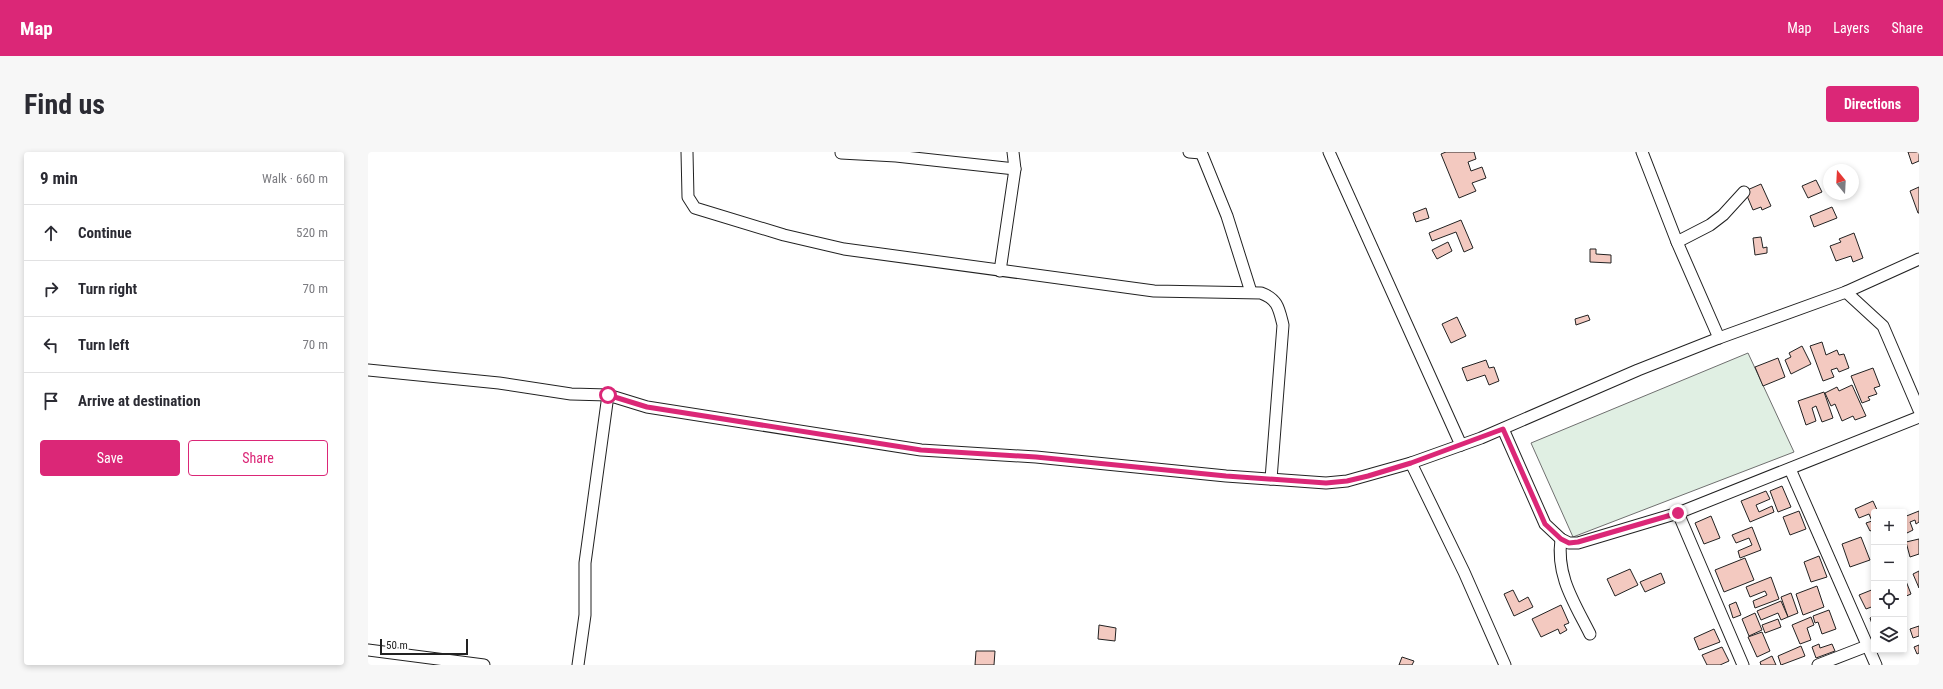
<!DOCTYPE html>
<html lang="en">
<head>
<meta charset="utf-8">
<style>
	body { margin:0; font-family:"Roboto Condensed",sans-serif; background:#f7f7f7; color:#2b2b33 }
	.controls { position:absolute; right:12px; bottom:12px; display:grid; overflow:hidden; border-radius:4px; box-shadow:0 2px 6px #0003 }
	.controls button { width:36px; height:36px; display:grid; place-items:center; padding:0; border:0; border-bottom:1px solid #e1e1e2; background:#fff; color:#2b2b33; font:20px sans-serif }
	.compass { position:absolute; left:1455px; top:12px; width:36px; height:36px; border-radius:50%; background:#fff; box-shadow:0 2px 6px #0003; rotate:342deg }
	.scale { position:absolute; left:12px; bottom:10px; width:88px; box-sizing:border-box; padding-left:4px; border:2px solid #222; border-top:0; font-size:11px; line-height:14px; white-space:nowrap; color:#222; -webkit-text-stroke:3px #fff; paint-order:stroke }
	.stop { position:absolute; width:12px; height:12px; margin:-9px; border:3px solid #db2777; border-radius:50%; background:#fff }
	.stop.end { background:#db2777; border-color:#fff; box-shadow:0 1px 4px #0008 }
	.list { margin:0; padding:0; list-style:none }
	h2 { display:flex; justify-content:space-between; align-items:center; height:52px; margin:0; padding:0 16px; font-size:17px }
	h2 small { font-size:13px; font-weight:400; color:#7c7c81 }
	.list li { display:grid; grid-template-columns:26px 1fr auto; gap:12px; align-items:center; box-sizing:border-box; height:56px; padding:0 16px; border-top:1px solid #e1e1e2 }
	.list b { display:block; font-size:15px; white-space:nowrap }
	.list em { font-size:13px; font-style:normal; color:#7c7c81 }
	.actions { display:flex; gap:8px; padding:12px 16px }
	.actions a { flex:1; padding:9px 0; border:1px solid #db2777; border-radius:4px; text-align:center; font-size:14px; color:#db2777 }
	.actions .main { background:#db2777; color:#fff }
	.icon { flex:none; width:22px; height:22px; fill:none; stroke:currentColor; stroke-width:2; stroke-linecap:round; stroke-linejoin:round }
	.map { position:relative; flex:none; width:1551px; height:513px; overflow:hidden; border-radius:4px }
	header { display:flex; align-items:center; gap:24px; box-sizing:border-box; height:56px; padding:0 20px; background:#db2777; color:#fff }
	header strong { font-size:19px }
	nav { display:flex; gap:22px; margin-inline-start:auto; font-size:14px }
	.intro { display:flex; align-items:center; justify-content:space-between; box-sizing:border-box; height:96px; padding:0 24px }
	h1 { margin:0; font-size:28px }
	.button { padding:10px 18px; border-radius:4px; background:#db2777; color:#fff; font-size:14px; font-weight:700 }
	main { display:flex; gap:24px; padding:0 24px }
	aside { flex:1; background:#fff; border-radius:4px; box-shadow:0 2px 6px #0003 }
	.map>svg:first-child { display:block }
	.green { fill:#e0efe3; stroke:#6f6f6f }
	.building { fill:#f3c9c0; stroke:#222 }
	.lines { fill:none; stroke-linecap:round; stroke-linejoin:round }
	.street-casing { stroke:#222; stroke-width:13 }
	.street { stroke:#fff; stroke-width:11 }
	.route { stroke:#db2777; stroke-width:5 }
</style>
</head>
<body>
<header>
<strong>Map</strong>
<nav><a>Map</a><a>Layers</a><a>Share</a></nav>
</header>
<div class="intro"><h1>Find us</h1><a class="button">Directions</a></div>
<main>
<aside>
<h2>9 min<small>Walk · 660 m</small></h2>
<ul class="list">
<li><svg class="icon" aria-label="ahead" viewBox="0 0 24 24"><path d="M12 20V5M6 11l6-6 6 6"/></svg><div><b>Continue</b></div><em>520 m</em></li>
<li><svg class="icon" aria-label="right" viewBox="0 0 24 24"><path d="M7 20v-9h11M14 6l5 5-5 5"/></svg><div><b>Turn right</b></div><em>70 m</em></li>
<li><svg class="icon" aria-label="left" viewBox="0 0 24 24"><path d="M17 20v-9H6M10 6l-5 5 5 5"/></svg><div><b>Turn left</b></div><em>70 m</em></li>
<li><svg class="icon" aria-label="arrive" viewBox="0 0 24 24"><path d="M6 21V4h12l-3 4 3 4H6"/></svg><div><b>Arrive at destination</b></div></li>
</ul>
<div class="actions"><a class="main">Save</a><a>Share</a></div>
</aside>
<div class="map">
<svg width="1551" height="513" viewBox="0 0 1551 513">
	<rect width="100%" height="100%" fill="#fff"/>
	<!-- green -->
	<path class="green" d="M1380 201 1426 300 1205 385 1163 291Z"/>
	<!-- building -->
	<g class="building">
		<path d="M1078 0H1106L1108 7 1100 10 1103 19 1114 15 1118 26 1104 31 1108 39 1091 46 1073 2Z"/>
		<path d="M1540 0H1551V9L1544 12Z"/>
		<path d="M1448 28 1454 40 1440 46 1434 34Z"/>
		<path d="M1393 32 1403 54 1394 58 1393 55 1385 58 1377 39Z"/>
		<path d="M1551 35V61H1550L1542 39Z"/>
		<path d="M1464 55 1469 66 1446 75 1442 64Z"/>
		<path d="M1058 56 1061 66 1048 70 1045 61Z"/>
		<path d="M1093 68 1105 96 1096 100 1088 80 1064 89 1061 81Z"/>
		<path d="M1486 81 1495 106 1485 110 1483 104 1468 109 1462 94 1473 90 1471 87Z"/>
		<path d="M1393 85 1395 96 1399 95V101L1387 103 1385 86Z"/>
		<path d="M1080 90 1084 99 1069 107 1064 98Z"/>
		<path d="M1222 97H1228V102L1243 103V111L1222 110Z"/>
		<path d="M1220 163 1222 168 1208 173 1207 167Z"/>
		<path d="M1089 165 1098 184 1083 191 1074 172Z"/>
		<path d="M1454 190 1458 203 1469 198 1471 203 1476 202 1481 216 1471 220 1469 216 1463 218 1466 225 1455 229 1442 194Z"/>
		<path d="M1434 194 1443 212 1423 222 1417 208 1423 205 1421 201Z"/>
		<path d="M1410 206 1417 225 1395 234 1387 215Z"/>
		<path d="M1118 208 1121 216 1126 215 1131 229 1121 233 1117 223 1099 229 1094 216Z"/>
		<path d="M1505 216 1512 234 1506 236 1509 242 1500 245 1502 248 1494 251 1483 224Z"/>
		<path d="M1484 233 1498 264 1487 268 1485 264 1474 269 1467 252 1463 254 1457 241 1469 235 1471 239Z"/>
		<path d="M1456 240 1465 266 1454 270 1448 254 1444 256 1448 269 1438 273 1430 249Z"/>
		<path d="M1414 334 1423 355 1410 360 1402 339Z"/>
		<path d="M1398 339 1402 347 1388 353 1391 360 1404 354 1406 360 1382 370 1373 349Z"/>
		<path d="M1505 349 1510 360H1506V377L1502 379 1498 371 1504 369 1501 362 1491 366 1487 357Z"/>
		<path d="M1431 359 1438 377 1422 383 1415 365Z"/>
		<path d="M1551 359V370L1548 372 1547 368 1542 370 1545 378 1539 381 1536 374V365Z"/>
		<path d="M1343 364 1352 386 1336 392 1327 371Z"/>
		<path d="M1384 375 1393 398 1372 406 1370 399 1384 393 1381 386 1368 391 1364 383Z"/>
		<path d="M1493 385 1502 408 1482 415 1474 392Z"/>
		<path d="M1551 387V402L1542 405 1538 390Z"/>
		<path d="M1451 404 1459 425 1443 430 1436 410Z"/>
		<path d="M1377 406 1386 428 1356 440 1347 418Z"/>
		<path d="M1262 417 1270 433 1247 444 1239 427Z"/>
		<path d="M1551 419V436L1545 422Z"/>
		<path d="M1293 421 1297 431 1277 440 1272 430Z"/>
		<path d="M1536 424 1543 442 1536 445Z"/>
		<path d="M1403 425 1411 447 1387 456 1385 449 1399 443 1397 439 1382 445 1378 435Z"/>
		<path d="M1449 434 1456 455 1435 463 1428 442Z"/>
		<path d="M1506 437V454L1498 457 1491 443Z"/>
		<path d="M1145 438 1151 450 1160 445 1165 455 1146 464 1136 442Z"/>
		<path d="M1423 441 1430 461 1420 465 1413 445Z"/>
		<path d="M1413 449 1420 465 1413 468 1410 461 1393 468 1389 459Z"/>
		<path d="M1368 450 1373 463 1365 466 1361 453Z"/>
		<path d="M1193 453 1201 471 1196 473 1199 478 1192 482 1190 477 1173 485 1164 467Z"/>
		<path d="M1461 458 1468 477 1454 482 1450 470 1447 471 1445 464Z"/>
		<path d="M1387 461 1394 478 1381 484 1374 467Z"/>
		<path d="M1506 464V478L1502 466Z"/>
		<path d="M1443 465 1446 473 1439 476 1443 488 1432 492 1424 473Z"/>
		<path d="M1410 467 1413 475 1397 481 1394 473Z"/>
		<path d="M731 473 748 476 747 489 730 487Z"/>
		<path d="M1551 474V484L1545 486 1542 477Z"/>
		<path d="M1346 477 1352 490 1331 498 1326 486Z"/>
		<path d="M1394 480 1402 499 1389 505 1380 485Z"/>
		<path d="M1451 492 1452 496 1464 492 1467 499 1448 506 1444 495Z"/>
		<path d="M1551 493V501L1549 502 1546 495Z"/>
		<path d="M1433 494 1437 504 1413 513 1410 504Z"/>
		<path d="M1354 495 1361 509 1352 513H1339L1334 503Z"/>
		<path d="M608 499H627L626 513H607Z"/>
		<path d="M1404 504 1408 513H1393L1392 510Z"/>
		<path d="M1034 505 1046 509 1044 513H1031Z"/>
	</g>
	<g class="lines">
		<defs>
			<g id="street">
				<path d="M319 0 320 45 327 56 416 83 476 97 786 139 893 141C910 147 911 157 915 173L903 327"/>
				<path d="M821 0 833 1"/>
				<path d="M833 0 859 64 883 140"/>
				<path d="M961 0 1093 293"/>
				<path d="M1274 0 1309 90 1351 186"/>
				<path d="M473 1 528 4 647 17"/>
				<path d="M1309 90 1342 73 1355 63 1376 40"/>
				<path d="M632 119 647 17 645 0"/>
				<path d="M1478 140 1515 174 1551 258"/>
				<path d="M0 218 131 231 203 242 240 243 279 255 553 298 668 305 858 324 958 331 979 329 1043 311 1113 286 1270 218 1351 186 1478 140 1551 107"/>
				<path d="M1135 277 1177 372 1193 387 1201 391H1210L1310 361 1551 265"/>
				<path d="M1043 311 1096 420 1137 513"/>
				<path d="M1422 317 1508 513"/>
				<path d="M1310 361 1375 513"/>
				<path d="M1193 387C1188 424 1206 450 1222 482"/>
				<path d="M0 498 116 513"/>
				<path d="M210 513 217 463V411L240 243"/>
				<path d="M1450 513 1499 494"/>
			</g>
		</defs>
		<!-- street casing -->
		<use href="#street" class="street-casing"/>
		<!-- street -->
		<use href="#street" class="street"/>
	</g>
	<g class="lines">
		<!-- route -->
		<path class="route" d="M240 243 279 255 553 298 668 305 858 324 958 331 979 329 1000 324 1043 311 1135 277 1177 372 1193 387 1201 391 1210 390 1310 361"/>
	</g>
</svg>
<div class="controls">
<button>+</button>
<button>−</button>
<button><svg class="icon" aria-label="locate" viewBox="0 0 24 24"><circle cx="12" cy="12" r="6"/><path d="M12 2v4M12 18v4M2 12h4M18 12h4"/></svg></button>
<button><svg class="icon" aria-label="layers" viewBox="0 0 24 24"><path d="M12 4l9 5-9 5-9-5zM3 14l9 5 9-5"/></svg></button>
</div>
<svg class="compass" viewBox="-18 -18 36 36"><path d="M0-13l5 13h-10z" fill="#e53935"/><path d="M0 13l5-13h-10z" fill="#7c7c81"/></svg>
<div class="scale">50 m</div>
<div class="stop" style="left:240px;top:243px"></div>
<div class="stop end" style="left:1310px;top:361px"></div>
</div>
</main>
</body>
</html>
